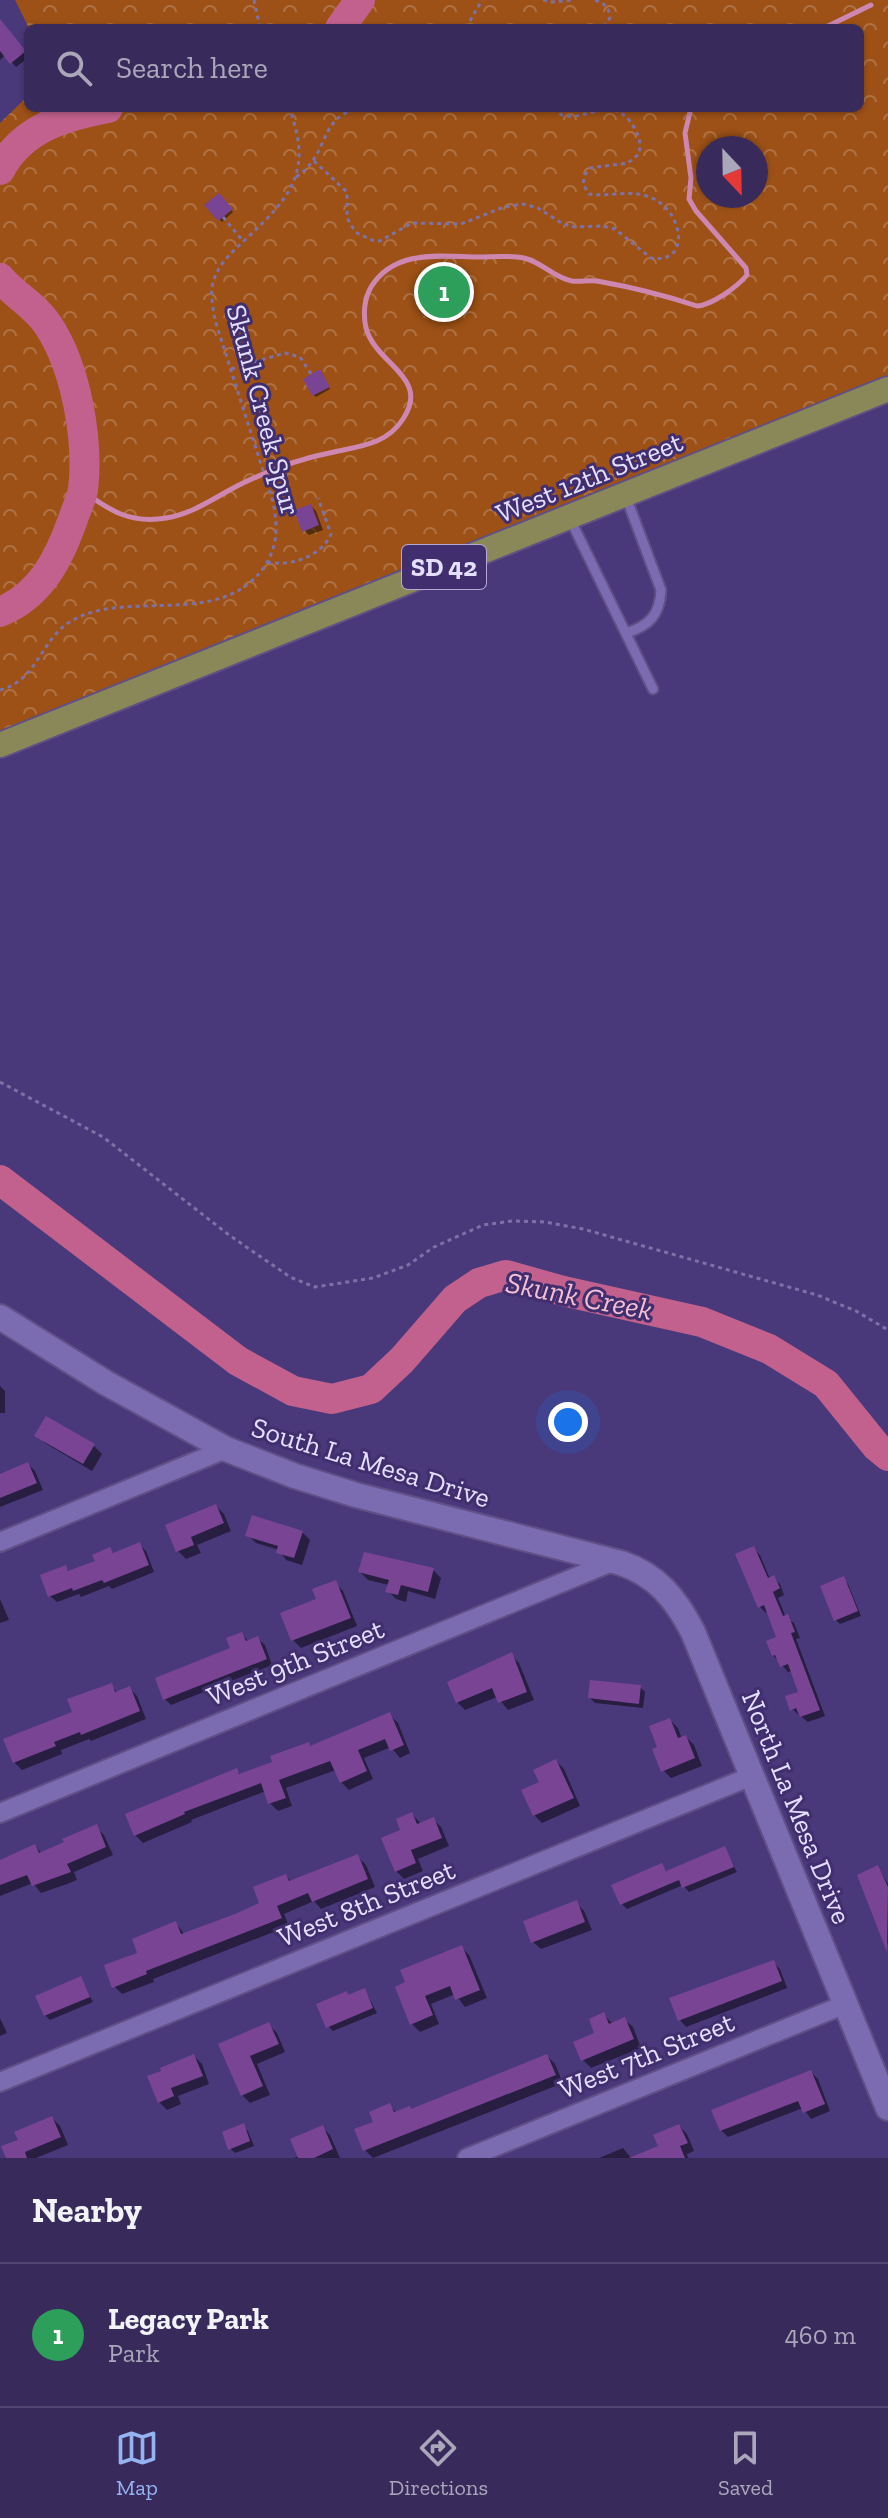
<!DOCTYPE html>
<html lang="en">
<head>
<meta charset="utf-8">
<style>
	:root { --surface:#382b5c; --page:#433765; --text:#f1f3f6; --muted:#aba7bb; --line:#524772; --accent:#95b2f1 }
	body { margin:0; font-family:"Zilla Slab",serif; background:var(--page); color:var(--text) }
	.compass { position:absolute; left:696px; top:136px; width:72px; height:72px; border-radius:50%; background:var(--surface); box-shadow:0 2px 6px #0004; rotate:158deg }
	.you { position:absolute; left:568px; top:1422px; width:28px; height:28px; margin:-20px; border:6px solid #fff; border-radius:50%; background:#1a73e8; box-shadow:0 0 0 12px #1a73e833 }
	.badge { display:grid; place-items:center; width:52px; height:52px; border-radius:50%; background:var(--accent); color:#fff; font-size:26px; font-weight:700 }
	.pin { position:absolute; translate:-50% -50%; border:4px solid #fff; box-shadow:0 2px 8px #0006 }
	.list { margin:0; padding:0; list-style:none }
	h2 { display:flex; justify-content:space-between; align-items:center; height:104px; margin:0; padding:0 32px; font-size:34px }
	h2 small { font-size:26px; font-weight:400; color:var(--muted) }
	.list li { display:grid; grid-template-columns:52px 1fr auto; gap:24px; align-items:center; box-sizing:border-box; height:144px; padding:0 32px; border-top:2px solid var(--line) }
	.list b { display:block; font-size:30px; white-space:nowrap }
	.list p { margin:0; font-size:26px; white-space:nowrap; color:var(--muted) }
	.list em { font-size:26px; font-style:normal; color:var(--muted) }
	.icon { flex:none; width:44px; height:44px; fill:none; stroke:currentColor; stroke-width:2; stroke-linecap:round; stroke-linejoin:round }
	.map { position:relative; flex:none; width:888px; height:2158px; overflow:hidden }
	.search { position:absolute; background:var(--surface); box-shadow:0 2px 6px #0004; left:24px; right:24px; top:24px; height:88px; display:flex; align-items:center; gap:20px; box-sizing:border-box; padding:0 28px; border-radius:12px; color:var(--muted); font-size:30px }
	.sheet { height:248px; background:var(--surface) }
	nav { display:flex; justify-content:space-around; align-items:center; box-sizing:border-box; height:112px; border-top:2px solid var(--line); background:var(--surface); font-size:22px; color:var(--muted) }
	nav a { display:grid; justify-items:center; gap:4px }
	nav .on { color:var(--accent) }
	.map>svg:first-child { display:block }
	.park { fill:url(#park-crowns); fill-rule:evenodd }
	.shadow { fill:#0007 }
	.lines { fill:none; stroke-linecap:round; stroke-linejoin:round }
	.stream { stroke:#cd87b0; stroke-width:5 }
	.river { stroke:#c3618e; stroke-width:30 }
	.building { fill:#7a4495 }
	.lane-casing { stroke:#605086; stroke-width:13 }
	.street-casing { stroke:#605086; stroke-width:22 }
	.secondary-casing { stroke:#605086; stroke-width:28 }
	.primary-casing { stroke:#605086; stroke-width:28 }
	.path { stroke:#7e71a7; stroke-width:3; stroke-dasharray:4 4; stroke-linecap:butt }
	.lane { stroke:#7b6bb1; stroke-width:9 }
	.street { stroke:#7b6bb1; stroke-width:18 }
	.secondary { stroke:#7b6bb1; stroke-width:24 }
	.primary { stroke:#8a8858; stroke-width:24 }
	.labels { text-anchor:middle; stroke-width:6; stroke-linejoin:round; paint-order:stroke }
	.shield { fill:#402e6e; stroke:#b3aad4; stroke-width:2 }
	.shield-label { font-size:26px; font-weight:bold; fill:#e4dfff }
	.street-label { font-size:28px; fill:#e4dfff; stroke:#402e6e }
	.water-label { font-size:30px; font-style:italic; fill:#f4bfd4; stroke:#402e6e }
</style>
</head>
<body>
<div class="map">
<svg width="888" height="2158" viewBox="0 0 888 2158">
	<defs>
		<pattern id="park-crowns" width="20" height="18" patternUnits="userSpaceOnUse" patternTransform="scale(2)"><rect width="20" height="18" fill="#9d5116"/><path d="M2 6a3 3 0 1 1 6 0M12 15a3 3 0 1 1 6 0" fill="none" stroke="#af7245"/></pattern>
	</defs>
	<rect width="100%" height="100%" fill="#4a397a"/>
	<path class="park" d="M 15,0 L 888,0 L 888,389 L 0,746 L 0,123 L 28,96 L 28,108 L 860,108 L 860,28 L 29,28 ZM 708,148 L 756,148 L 756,196 L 708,196 Z"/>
	<path class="shadow" d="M 11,34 L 28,55 L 28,58 L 16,67 L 5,55 L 0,60 L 0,35 Z
		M 219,196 L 233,212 L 222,222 L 207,205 Z
		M 322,373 L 330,389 L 316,397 L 314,395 Z
		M 311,506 L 316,511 L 323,530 L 309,535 L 304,530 Z
		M 0,1386 L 5,1391 L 5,1413 L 0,1413 Z
		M 47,1419 L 94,1446 L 102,1454 L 92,1471 L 45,1443 L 37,1435 Z
		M 28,1464 L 35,1471 L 43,1490 L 0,1507 L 0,1476 Z
		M 216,1506 L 224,1514 L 231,1531 L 197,1545 L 201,1553 L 186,1559 L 178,1551 Z
		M 302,1532 L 310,1540 L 302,1565 L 286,1560 L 279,1550 L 256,1543 L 248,1535 Z
		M 139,1544 L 146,1551 L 154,1572 L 112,1589 L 109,1586 L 81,1597 L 79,1594 L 57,1602 L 50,1596 L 65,1567 L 71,1573 L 97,1562 L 110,1550 L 115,1554 Z
		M 754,1549 L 760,1555 L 770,1579 L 774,1578 L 780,1584 L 784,1595 L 778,1598 L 786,1618 L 794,1623 L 800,1638 L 796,1639 L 825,1716 L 808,1722 L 792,1709 L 801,1693 L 793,1671 L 788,1672 L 773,1655 L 779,1638 L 768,1612 L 766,1613 L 760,1607 Z
		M 433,1570 L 441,1578 L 435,1599 L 408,1591 L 406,1602 L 396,1599 L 388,1591 L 389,1585 L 368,1580 L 360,1572 Z
		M 844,1579 L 848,1584 L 861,1616 L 840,1624 L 835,1619 Z
		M 335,1583 L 343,1591 L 357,1626 L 301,1648 L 293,1640 L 319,1601 Z
		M 0,1599 L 9,1620 L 0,1623 Z
		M 242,1634 L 249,1642 L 258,1639 L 265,1645 L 272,1665 L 171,1705 L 165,1699 L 232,1649 Z
		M 511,1655 L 519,1663 L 534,1700 L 508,1710 L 497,1697 L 465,1710 L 457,1702 Z
		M 111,1686 L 118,1693 L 129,1688 L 137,1696 L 146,1719 L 91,1741 L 89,1739 L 61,1750 L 62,1754 L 22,1770 L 14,1762 Z
		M 640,1687 L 645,1692 L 643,1708 L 595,1703 L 590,1698 Z
		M 390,1715 L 398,1723 L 410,1753 L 400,1758 L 391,1747 L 364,1758 L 373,1779 L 349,1790 L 341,1782 L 336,1770 L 286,1788 L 292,1806 L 278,1811 L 270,1803 L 266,1791 L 191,1820 L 192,1822 L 143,1843 L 135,1835 L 236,1770 L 241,1775 Z
		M 670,1720 L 678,1728 L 682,1739 L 686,1737 L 694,1745 L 702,1766 L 671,1778 L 663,1770 L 660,1748 Z
		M 556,1761 L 564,1769 L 580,1806 L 542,1823 L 534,1815 L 541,1783 Z
		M 412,1814 L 421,1824 L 433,1819 L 441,1827 L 449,1846 L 418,1859 L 423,1871 L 404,1879 L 396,1871 L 403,1832 Z
		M 96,1827 L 104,1835 L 113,1855 L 74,1872 L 77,1880 L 67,1884 L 41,1893 L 33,1883 L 0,1896 L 0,1865 L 35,1846 L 42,1854 Z
		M 725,1849 L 737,1872 L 689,1892 L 683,1885 L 627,1909 L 622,1904 L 662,1866 L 667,1871 Z
		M 358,1857 L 366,1865 L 375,1887 L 321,1909 L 314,1901 L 284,1914 L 289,1926 L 153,1979 L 154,1982 L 122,1994 L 114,1986 L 140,1954 L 176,1923 L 185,1935 L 262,1904 L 286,1876 L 292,1882 Z
		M 878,1867 L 888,1884 L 888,1944 L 884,1940 Z
		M 576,1903 L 584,1911 L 592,1930 L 541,1949 L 533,1942 Z
		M 461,1947 L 469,1955 L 487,1998 L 465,2007 L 455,1994 L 431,2004 L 439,2024 L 420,2032 L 412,2024 L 397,1988 Z
		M 773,1962 L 780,1969 L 787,1988 L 686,2027 L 680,2020 Z
		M 80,1978 L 93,2002 L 50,2020 L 45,2015 Z
		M 365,1990 L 377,2013 L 333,2031 L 328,2026 L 349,1997 Z
		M 604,2015 L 613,2024 L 625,2020 L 633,2027 L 641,2048 L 591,2068 L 583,2060 L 597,2034 Z
		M 0,2018 L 7,2033 L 0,2036 Z
		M 269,2025 L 277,2033 L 285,2052 L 257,2064 L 270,2095 L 250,2103 L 242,2095 L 221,2045 Z
		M 194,2056 L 202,2064 L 209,2084 L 178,2096 L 181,2104 L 167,2110 L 159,2102 Z
		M 547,2056 L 555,2064 L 563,2083 L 373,2158 L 365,2150 L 357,2130 L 375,2123 L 390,2106 L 397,2113 L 411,2111 Z
		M 811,2072 L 818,2079 L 830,2111 L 811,2119 L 803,2108 L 728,2137 L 721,2130 Z
		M 52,2118 L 60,2126 L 68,2145 L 36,2158 L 8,2158 L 20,2141 Z
		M 243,2126 L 248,2131 L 254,2146 L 235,2153 L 230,2148 Z
		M 679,2126 L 687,2134 L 694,2151 L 687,2154 L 688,2158 L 634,2158 L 660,2147 Z
		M 322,2127 L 330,2135 L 340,2158 L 294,2158 L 299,2156 Z
		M 623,2148 L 631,2158 L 599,2158 Z"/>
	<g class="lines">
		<path class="stream" d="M 824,28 L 871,5
			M 83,491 C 110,511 131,524 166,518 C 192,514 214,498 237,486 C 267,471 302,458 334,452 C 361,446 387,444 403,419 C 431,377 376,365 366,328 C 363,315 364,299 371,287 C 394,250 438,256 475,257 C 491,257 508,255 524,258 C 542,262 554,278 572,281 C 580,282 589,280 597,281 C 631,287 664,295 697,306 C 712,305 737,287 747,275 L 746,268 L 696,211 L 689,199 L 691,178 L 685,133 L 691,108"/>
		<path class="river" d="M 340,28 L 360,0
			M 0,170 C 22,128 65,116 108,108
			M 0,278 C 14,295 35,305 48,325 C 76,367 89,440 83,490 C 81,500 76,510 73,519 C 59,559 41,595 0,612
			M 0,1180 L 238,1361 L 293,1391 L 332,1399 L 371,1389 L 402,1360 L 455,1299 L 479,1283 L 506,1275 L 563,1291 L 702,1322 L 769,1349 L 826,1384 L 877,1447 L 888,1456"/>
	</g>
	<path class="building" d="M 0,19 L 26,51 L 10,64 L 0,51 Z
		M 219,193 L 233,209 L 218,221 L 204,205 Z
		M 320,369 L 330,387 L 312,396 L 303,379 Z
		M 311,504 L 319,525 L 302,532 L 294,510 Z
		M 46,1416 L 95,1444 L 83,1464 L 34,1436 Z
		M 28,1462 L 37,1483 L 0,1498 L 0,1474 Z
		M 216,1504 L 224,1523 L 191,1537 L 194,1545 L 176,1552 L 165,1525 Z
		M 252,1515 L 303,1531 L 294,1558 L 276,1553 L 278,1546 L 245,1536 Z
		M 140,1542 L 149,1565 L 104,1583 L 102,1580 L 73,1591 L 72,1588 L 48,1597 L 40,1575 L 66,1565 L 68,1571 L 95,1561 L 92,1555 L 110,1547 L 113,1553 Z
		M 754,1546 L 768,1578 L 774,1575 L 780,1588 L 773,1592 L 783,1616 L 788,1614 L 795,1632 L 791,1633 L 820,1710 L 800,1717 L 796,1708 L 790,1711 L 785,1696 L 798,1692 L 788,1664 L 780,1667 L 775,1655 L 772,1656 L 766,1641 L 776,1637 L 764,1605 L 758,1608 L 735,1554 Z
		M 364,1552 L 434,1568 L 428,1592 L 401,1585 L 398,1595 L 385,1592 L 389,1580 L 358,1572 Z
		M 844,1576 L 858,1611 L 834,1621 L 820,1586 Z
		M 336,1580 L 351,1618 L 291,1641 L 280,1613 L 316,1599 L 312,1589 Z
		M 242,1632 L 246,1641 L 258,1636 L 267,1659 L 163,1700 L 155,1678 L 230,1648 L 226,1638 Z
		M 512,1652 L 527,1692 L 498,1703 L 492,1688 L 456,1703 L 447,1682 Z
		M 590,1680 L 641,1685 L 639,1704 L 588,1698 Z
		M 112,1683 L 115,1692 L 130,1686 L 140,1711 L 81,1735 L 80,1732 L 54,1742 L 56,1746 L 13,1763 L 3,1739 L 72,1712 L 67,1699 Z
		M 390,1712 L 404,1745 L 390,1751 L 385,1739 L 358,1750 L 367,1771 L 340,1783 L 330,1761 L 279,1780 L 286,1798 L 268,1804 L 261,1783 L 184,1812 L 185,1814 L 134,1836 L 125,1814 L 237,1768 L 239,1774 L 272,1762 L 270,1756 L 309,1742 L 310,1746 Z
		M 670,1718 L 678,1738 L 686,1735 L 695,1758 L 661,1772 L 652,1749 L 657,1747 L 649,1726 Z
		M 556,1759 L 574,1798 L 533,1816 L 521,1790 L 539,1782 L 533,1770 Z
		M 412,1812 L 417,1824 L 434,1817 L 442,1838 L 411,1850 L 416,1863 L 395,1872 L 381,1838 L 400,1830 L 396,1819 Z
		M 97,1824 L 106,1847 L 67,1864 L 71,1872 L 32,1886 L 27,1875 L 0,1885 L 0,1860 L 35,1844 L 39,1853 L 64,1842 L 62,1839 Z
		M 725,1846 L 734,1867 L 682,1888 L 679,1880 L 620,1905 L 611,1885 L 662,1863 L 666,1871 Z
		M 358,1854 L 368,1879 L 312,1902 L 308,1893 L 277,1906 L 282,1918 L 146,1971 L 147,1974 L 112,1988 L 104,1965 L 137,1953 L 132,1939 L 176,1921 L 181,1934 L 235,1914 L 259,1903 L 253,1887 L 286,1874 L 289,1881 Z
		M 878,1865 L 888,1887 L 887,1952 L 857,1875 Z
		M 577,1900 L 585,1922 L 531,1943 L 523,1921 Z
		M 462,1945 L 480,1990 L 455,2000 L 450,1986 L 425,1996 L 433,2015 L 410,2025 L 395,1987 L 405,1982 L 400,1970 Z
		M 774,1960 L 782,1981 L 678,2021 L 669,1998 Z
		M 81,1976 L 90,1997 L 44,2016 L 35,1996 Z
		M 365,1988 L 373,2008 L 326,2028 L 316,2004 L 347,1991 L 348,1995 Z
		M 604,2012 L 609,2024 L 625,2017 L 634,2039 L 581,2061 L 573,2042 L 594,2033 L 589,2019 Z
		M 269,2022 L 279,2044 L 250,2056 L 263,2086 L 241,2096 L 218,2044 Z
		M 194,2054 L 203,2076 L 171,2088 L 174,2096 L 158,2103 L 147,2076 L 161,2071 L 160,2068 Z
		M 547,2054 L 556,2075 L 363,2151 L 354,2129 L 373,2122 L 369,2112 L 390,2103 L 394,2112 L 410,2106 L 411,2109 Z
		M 811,2070 L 825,2104 L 803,2113 L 798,2101 L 720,2131 L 711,2110 Z
		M 52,2116 L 61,2137 L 25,2152 L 27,2158 L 6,2158 L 1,2146 L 18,2140 L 14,2132 Z
		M 244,2123 L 250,2141 L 228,2150 L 222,2132 Z
		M 679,2124 L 688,2143 L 680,2146 L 685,2158 L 629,2158 L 658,2146 L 653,2135 Z
		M 323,2125 L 333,2149 L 314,2158 L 298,2158 L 290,2139 Z"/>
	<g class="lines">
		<g class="lane-casing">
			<path id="lane" d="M 570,519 L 653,689
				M 626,633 C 649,626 660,615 661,590 L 626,497"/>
		</g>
		<g class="street-casing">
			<path id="street" d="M 0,1542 L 226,1449
				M 0,1813 L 612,1562
				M 0,2082 L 752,1776
				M 467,2158 L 846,2004"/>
		</g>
		<g class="secondary-casing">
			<path id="secondary" d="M 0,1317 L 106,1383 L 226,1449 L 295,1476 L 356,1495 L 621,1563 C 657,1575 676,1599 693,1632 L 888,2108"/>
		</g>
		<g class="primary-casing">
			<path id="primary" d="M 0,745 L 888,389"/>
		</g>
		<path class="path" d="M 254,0 L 260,28
			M 543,0 L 552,2 L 572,0
			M 595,0 C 605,4 609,7 610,18 L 603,28
			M 466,28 L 482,0
			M 574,28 L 576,28
			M 314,161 L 347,192 L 347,217 L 350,224 L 357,233 L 374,241 L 380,241 L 412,223 L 461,224 L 504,207 L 523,204 L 538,208 L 563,224 L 575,227 L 602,226 L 615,229 L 651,258 C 693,265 683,207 647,196 C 628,190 607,197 589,194 L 583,184 L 585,175 L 590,168 L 628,163 L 639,154 C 641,145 640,138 635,129 C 613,89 585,125 560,114 L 557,108
			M 296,177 C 323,159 320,135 338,118 C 342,114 351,111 356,108
			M 223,217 L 243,241
			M 231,369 L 285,353 L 300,357 L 311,374
			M 267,562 C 291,567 322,556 331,534 L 318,498
			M 0,690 C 39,680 40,638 73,620 C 128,589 221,629 264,567 C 278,547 278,526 273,502 L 215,320 C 213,308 210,294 213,282 C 219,263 233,251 247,238 C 292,196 313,170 289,108
			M 0,1082 L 103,1137 L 229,1235 L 290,1277 L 315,1287 L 373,1278 L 408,1265 L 434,1247 L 483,1225 L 512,1221 L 545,1222 L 583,1229 L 817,1295 L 856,1311 L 888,1330"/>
		<use href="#lane" class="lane"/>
		<use href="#street" class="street"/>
		<use href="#secondary" class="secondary"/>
		<use href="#primary" class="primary"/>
	</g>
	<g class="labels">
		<rect class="shield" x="402" y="545" width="84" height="44" rx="6"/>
		<g class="shield-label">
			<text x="444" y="576">SD 42</text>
		</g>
		<g class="street-label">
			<text transform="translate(264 410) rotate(75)" y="10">Skunk Creek Spur</text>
			<text transform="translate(589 477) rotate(-22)" y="10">West 12th Street</text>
			<text transform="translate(371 1462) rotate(17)" y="10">South La Mesa Drive</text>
			<text transform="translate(295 1662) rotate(-22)" y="10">West 9th Street</text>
			<text transform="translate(797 1807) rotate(68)" y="10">North La Mesa Drive</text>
			<text transform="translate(366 1903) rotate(-22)" y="10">West 8th Street</text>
			<text transform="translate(646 2055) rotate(-22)" y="10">West 7th Street</text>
		</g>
		<g class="water-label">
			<text transform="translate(579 1296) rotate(11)" y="10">Skunk Creek</text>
		</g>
	</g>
</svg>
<svg class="compass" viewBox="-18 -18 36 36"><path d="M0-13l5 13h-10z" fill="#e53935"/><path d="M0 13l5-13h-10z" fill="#aba7bb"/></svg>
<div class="you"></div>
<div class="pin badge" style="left:444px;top:292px;background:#2e9e5b">1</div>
<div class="search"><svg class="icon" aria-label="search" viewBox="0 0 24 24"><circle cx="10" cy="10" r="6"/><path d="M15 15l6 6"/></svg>Search here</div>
</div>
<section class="sheet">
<h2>Nearby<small></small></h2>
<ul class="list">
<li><span class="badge" style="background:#2e9e5b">1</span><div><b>Legacy Park</b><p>Park</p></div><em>460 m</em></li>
</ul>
</section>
<nav>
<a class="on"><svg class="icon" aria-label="map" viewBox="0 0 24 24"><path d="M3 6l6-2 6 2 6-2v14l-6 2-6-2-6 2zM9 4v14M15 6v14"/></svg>Map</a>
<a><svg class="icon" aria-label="directions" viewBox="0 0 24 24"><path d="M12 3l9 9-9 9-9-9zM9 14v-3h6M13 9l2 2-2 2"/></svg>Directions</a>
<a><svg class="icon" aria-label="saved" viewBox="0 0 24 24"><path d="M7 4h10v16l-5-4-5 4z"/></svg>Saved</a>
</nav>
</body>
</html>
